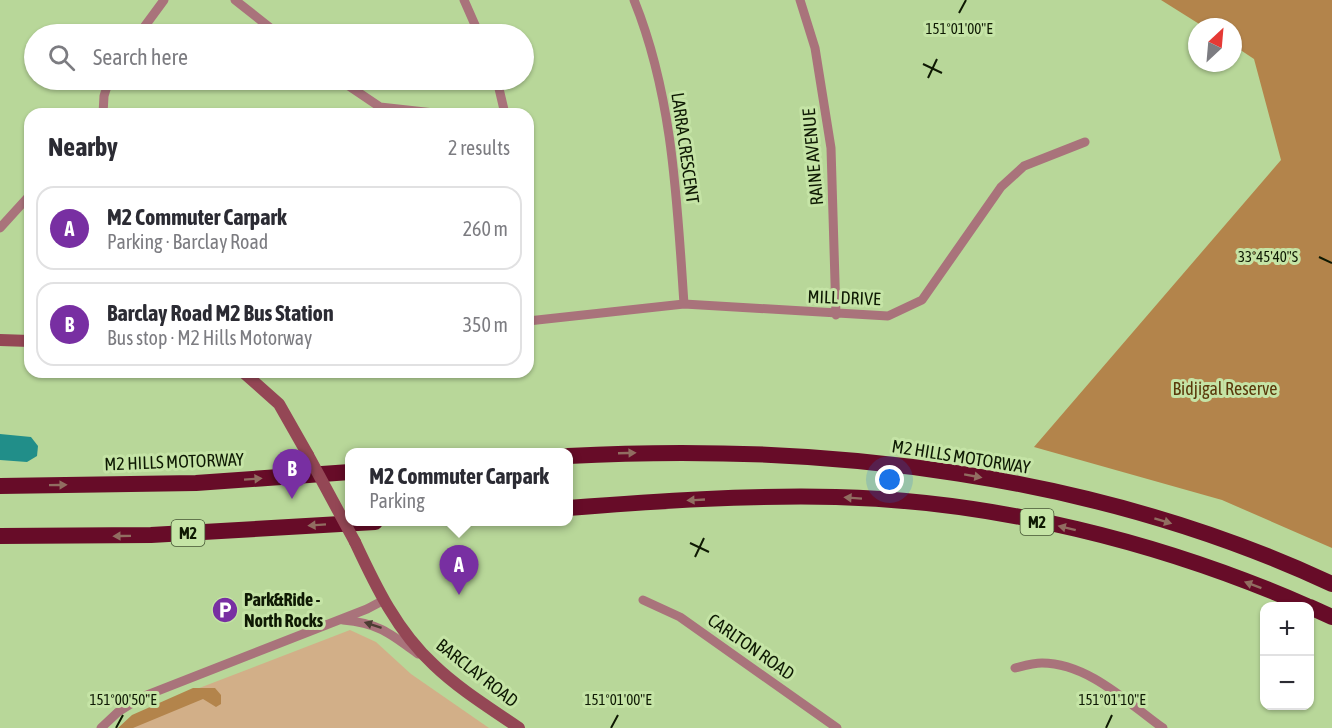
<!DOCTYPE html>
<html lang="en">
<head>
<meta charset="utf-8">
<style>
	:root { --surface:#fff; --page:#f7f7f7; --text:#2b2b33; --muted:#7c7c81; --line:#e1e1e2; --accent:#782fa2 }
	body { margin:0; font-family:"Asap Condensed",sans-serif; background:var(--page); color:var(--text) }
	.controls { position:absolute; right:18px; bottom:18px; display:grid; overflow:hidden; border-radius:12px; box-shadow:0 2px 4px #0004 }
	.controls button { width:54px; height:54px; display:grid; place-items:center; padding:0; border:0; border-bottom:2px solid var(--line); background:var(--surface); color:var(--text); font:30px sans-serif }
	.compass { position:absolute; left:1188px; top:18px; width:54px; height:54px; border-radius:50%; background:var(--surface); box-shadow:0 2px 4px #0004; rotate:26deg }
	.you { position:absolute; left:890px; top:480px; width:21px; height:21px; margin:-15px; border:4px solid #fff; border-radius:50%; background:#1a73e8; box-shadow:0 0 0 9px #1a73e833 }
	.badge { display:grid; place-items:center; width:39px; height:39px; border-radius:50%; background:var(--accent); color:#fff; font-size:20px; font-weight:700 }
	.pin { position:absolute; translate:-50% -50px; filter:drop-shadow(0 2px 3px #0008) }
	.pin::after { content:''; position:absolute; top:32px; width:21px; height:18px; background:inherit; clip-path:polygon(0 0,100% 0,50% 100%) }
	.popup { position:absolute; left:345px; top:448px; width:228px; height:78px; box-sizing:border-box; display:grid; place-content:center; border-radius:12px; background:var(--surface); filter:drop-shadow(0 2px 4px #0005); font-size:20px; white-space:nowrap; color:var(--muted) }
	.popup b { font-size:22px; color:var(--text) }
	.popup::after { content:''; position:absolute; left:50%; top:100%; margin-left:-12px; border:12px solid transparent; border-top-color:var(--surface) }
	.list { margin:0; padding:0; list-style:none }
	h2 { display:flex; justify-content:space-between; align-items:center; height:78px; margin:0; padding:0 24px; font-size:26px }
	h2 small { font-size:20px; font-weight:400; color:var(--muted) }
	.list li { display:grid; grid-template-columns:39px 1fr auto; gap:18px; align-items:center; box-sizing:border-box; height:84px; margin:0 12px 12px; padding:0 12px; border:2px solid var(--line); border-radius:18px }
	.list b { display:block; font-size:22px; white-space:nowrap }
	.list p { margin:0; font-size:20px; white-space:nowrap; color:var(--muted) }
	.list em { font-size:20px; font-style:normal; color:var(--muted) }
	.icon { flex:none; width:33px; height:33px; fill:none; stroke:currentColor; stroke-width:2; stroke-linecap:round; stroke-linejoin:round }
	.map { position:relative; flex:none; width:1332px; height:728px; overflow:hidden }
	.search { position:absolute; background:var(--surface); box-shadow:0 2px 4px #0004; left:24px; top:24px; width:510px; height:66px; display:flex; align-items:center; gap:15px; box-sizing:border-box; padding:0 21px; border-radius:33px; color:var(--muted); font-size:22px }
	.panel { position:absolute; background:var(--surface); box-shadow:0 2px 4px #0004; left:24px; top:108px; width:510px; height:270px; border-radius:18px }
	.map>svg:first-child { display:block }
	.green { fill:#d2af88 }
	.forest { fill:#b3844b }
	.water { fill:#218e89 }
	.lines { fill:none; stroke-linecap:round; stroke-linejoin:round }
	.street { stroke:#a9737b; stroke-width:9 }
	.secondary { stroke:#944755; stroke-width:12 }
	.highway { stroke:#670c28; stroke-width:16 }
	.secondary-bridge { stroke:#944755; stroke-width:12 }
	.oneway { fill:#916d61 }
	.oneway2 { fill:#4c3d33 }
	.ticks { fill:none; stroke:#0e1903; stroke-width:2 }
	.labels { text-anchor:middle; stroke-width:6; stroke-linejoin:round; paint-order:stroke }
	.shield { fill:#c5e4a6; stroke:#455634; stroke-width:1.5 }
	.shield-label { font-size:16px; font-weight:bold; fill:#0e1903 }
	.street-label { font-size:18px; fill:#0e1903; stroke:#c5e4a6 }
	.park-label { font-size:18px; fill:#5a390b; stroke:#c5e4a6 }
	.poi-label { font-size:18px; font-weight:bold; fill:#0e1903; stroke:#c5e4a6; text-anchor:start }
	.ticks-label { font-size:15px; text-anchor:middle; fill:#0e1903; stroke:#c5e4a6; stroke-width:6; stroke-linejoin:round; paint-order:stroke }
</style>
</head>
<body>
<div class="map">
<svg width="1332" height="728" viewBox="0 0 1332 728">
	<rect width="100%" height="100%" fill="#b8d799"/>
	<path class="green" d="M 350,630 L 376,642 L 411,674 L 489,728 L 119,728 L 155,705 Z"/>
	<path class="forest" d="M 1161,0 L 1332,0 L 1332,548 L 1222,500 L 1034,447 L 1281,160 L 1254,59 L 1233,45 L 1233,27 L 1204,27 Z
		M 193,688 L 215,688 L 221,695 L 221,704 L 216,707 L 203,699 L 133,728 L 118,728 L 132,715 Z"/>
	<path class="water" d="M 0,434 L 31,437 L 38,446 L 37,456 L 27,462 L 0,460 Z"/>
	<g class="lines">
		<path class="street" d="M 235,0 L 278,34
			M 464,0 L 479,34
			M 634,0 C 673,96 677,202 684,304
			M 800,0 L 815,48 L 831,148 L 836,315
			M 139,34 L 164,0
			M 340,80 L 380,107 L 434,113 L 504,113
			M 497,80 L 505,114
			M 103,114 L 104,96 L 109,80
			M 0,228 L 30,195
			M 528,264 L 529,321
			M 528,321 L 684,304 L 888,316 L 922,300 L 1001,187 L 1024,166 L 1085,142
			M 643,600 L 680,617 L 837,728
			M 343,620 C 378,623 390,633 418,654
			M 1015,668 C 1023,666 1033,663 1042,663 C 1088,663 1128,703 1163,728
			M 101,728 L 118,712 L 142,697 L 367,609 L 384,600"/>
		<path class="secondary" d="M 0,340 L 30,341
			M 243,372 L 279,404 L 308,455
			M 355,542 C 376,587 397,631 434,665 C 459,689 490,708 519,728"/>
		<path class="highway" d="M 568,456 C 827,442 1096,474 1332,584
			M 0,486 L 196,483 L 350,472
			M 568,508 C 657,501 747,495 836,497 C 996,501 1161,542 1307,606
			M 0,536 L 151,535 L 375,522
			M 1310,607 L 1332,617"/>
		<path class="secondary-bridge" d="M 308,455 L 355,542"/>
	</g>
	<defs><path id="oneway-solid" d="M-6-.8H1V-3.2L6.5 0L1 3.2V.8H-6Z" transform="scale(1.5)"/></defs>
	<g class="oneway">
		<use href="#oneway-solid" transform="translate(627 453) rotate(-2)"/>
		<use href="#oneway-solid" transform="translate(973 476) rotate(10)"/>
		<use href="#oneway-solid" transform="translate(253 479) rotate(-4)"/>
		<use href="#oneway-solid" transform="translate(58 485) rotate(-1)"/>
		<use href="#oneway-solid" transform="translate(853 498) rotate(-176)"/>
		<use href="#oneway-solid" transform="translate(696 500) rotate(177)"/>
		<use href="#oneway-solid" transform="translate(1163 521) rotate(17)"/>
		<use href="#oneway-solid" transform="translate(317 525) rotate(176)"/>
		<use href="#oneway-solid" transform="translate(1067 528) rotate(-166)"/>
		<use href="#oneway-solid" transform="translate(122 536) rotate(179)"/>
		<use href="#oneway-solid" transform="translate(1253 585) rotate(-159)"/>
	</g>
	<use class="oneway2" href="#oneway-solid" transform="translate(373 625) rotate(-162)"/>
	<path class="ticks" d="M 959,13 L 966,0M 923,64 L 942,73M 928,78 L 937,59M 1319,257 L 1332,263M 690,543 L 709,552M 695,557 L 704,538M 116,728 L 123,715M 611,728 L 618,715M 1106,728 L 1112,715"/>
	<defs>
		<g id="parking-disc" transform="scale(1.35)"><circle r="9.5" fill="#782fa2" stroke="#c5e4a6"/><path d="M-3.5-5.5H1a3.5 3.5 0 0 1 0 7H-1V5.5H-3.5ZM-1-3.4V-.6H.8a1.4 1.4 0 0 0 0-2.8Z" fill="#fff"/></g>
	</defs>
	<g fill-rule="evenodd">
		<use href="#parking-disc" x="225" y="610"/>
	</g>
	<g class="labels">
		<g class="shield">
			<rect x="1020.5" y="509" width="33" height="26" rx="4.5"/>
			<rect x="171.5" y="520" width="33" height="26" rx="4.5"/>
		</g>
		<g class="shield-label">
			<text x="1037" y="528">M2</text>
			<text x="188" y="539">M2</text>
		</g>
		<g class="street-label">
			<text transform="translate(685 148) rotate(82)" y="6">LARRA CRESCENT</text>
			<text transform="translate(813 157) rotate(-95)" y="6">RAINE AVENUE</text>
			<text transform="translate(844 298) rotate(2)" y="6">MILL DRIVE</text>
			<text transform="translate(961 457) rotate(9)" y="6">M2 HILLS MOTORWAY</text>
			<text transform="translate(174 462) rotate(-2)" y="6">M2 HILLS MOTORWAY</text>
			<text transform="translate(751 647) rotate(35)" y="6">CARLTON ROAD</text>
			<text transform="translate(477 673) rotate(38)" y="6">BARCLAY ROAD</text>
		</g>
		<g class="park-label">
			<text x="1225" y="395">Bidjigal Reserve</text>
		</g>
		<g class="poi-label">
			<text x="244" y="606">Park&amp;Ride -<tspan x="244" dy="21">North Rocks</tspan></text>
		</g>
	</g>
	<g class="ticks-label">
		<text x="959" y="34">151°01'00"E</text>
		<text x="1268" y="262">33°45'40"S</text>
		<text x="123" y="705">151°00'50"E</text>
		<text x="618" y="705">151°01'00"E</text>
		<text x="1112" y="705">151°01'10"E</text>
	</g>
</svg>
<div class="controls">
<button>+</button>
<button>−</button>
</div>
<svg class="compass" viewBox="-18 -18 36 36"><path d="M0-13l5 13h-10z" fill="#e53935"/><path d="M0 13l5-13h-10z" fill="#7c7c81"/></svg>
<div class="you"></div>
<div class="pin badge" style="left:459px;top:595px">A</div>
<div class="popup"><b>M2 Commuter Carpark</b>Parking</div>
<div class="pin badge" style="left:292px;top:499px">B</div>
<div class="search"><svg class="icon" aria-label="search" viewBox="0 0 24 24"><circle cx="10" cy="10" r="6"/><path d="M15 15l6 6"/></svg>Search here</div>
<section class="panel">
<h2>Nearby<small>2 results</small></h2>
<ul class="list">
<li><span class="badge">A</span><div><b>M2 Commuter Carpark</b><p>Parking · Barclay Road</p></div><em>260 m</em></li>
<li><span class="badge">B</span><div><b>Barclay Road M2 Bus Station</b><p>Bus stop · M2 Hills Motorway</p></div><em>350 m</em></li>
</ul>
</section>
</div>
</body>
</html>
